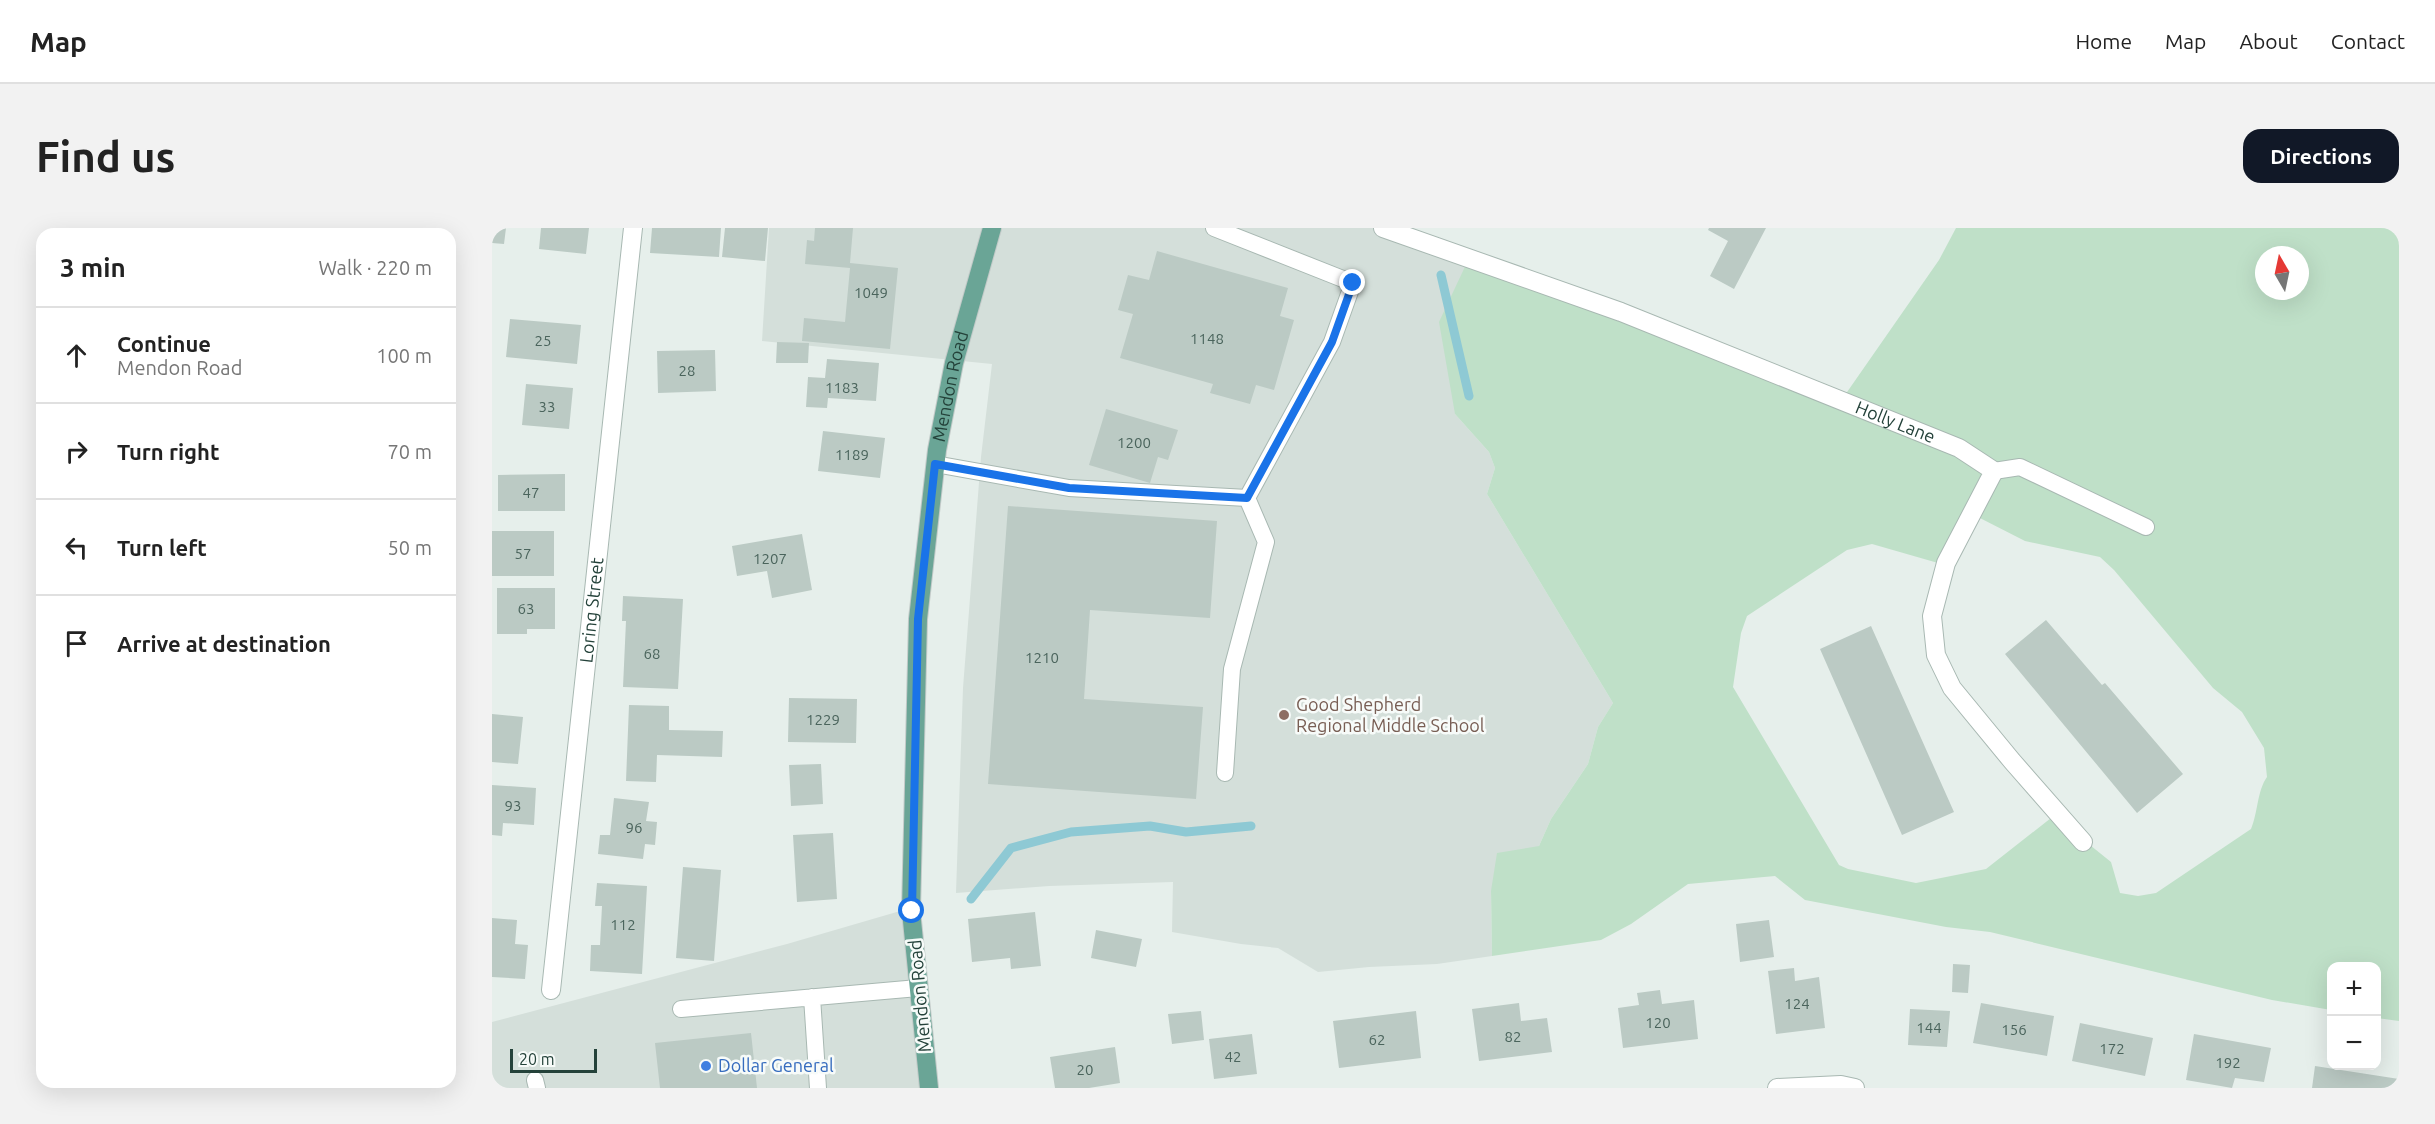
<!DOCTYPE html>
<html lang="en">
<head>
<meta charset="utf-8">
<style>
	:root { --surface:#fff; --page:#f2f2f2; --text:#222; --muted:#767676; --line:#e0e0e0; --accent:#111827 }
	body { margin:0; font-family:Ubuntu,sans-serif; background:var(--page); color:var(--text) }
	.controls { position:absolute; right:18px; bottom:18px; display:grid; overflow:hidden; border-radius:12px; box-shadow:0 6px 24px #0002 }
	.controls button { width:54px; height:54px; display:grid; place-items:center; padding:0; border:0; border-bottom:2px solid var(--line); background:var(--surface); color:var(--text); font:30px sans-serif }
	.compass { position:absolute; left:1763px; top:18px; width:54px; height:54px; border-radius:50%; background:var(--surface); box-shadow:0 6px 24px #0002; rotate:351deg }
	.scale { position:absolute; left:18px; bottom:15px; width:87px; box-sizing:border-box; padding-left:6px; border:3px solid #24423a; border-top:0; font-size:16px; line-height:21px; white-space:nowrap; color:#24423a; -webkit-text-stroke:4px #f7fbf9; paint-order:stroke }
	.stop { position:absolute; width:18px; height:18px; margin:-14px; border:4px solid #1a73e8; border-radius:50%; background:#fff }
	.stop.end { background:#1a73e8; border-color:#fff; box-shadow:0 2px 6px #0008 }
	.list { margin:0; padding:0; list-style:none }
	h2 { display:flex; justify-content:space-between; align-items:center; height:78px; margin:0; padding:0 24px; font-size:26px }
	h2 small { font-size:20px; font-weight:400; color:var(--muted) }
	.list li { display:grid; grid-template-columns:39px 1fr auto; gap:18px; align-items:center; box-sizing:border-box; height:96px; padding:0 24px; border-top:2px solid var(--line) }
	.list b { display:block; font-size:22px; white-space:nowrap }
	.list p { margin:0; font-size:20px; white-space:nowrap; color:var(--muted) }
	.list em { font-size:20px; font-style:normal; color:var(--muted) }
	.icon { flex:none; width:33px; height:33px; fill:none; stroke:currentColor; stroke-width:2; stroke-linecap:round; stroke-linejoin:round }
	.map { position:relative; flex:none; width:1907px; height:860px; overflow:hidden; border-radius:18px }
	header { display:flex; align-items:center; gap:36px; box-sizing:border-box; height:84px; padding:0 30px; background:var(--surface); border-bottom:2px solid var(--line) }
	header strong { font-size:28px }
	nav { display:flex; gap:33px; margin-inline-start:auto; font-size:21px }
	.intro { display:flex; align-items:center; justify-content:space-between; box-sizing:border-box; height:144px; padding:0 36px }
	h1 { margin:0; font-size:42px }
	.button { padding:15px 27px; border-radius:18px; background:var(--accent); color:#fff; font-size:21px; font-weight:700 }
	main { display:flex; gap:36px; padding:0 36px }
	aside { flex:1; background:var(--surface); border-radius:18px; box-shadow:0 6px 24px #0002 }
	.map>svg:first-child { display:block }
	.built { fill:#d4dfda }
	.green { fill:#bfe0c8; fill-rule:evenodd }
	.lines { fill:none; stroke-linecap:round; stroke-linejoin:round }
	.stream { stroke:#8ec9d4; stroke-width:9 }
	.building { fill:#bbcac4 }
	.lane-casing { stroke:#a8b8b2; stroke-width:18 }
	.street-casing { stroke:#a8b8b2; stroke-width:20 }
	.primary-casing { stroke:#c2cac8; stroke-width:20 }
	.lane { stroke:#fff; stroke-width:16 }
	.street { stroke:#fff; stroke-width:18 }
	.primary { stroke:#6aa596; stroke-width:18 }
	.route { stroke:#1a73e8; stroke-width:8 }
	.education-dot { fill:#8d6e63; stroke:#f7fbf9; stroke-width:2 }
	.shop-dot { fill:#3f7fe0; stroke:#f7fbf9; stroke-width:2 }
	.labels { text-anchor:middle; stroke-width:5; stroke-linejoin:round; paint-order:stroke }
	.number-label { font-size:15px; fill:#4a645c }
	.street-label { font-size:18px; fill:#24423a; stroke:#f7fbf9 }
	.education-label { font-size:18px; fill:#785e54; stroke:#f7fbf9; text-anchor:start }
	.shop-label { font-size:18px; fill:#366cbe; stroke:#f7fbf9; text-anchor:start }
</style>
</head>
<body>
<header>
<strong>Map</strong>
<nav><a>Home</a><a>Map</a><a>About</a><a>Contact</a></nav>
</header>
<div class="intro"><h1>Find us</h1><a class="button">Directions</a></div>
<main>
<aside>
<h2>3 min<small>Walk · 220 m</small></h2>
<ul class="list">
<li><svg class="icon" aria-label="ahead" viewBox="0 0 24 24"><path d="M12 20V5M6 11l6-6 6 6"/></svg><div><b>Continue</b><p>Mendon Road</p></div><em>100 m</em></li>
<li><svg class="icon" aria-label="right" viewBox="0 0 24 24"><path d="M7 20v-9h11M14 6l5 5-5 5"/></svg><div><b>Turn right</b></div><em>70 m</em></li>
<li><svg class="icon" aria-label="left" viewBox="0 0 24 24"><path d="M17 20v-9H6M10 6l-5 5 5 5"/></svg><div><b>Turn left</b></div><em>50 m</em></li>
<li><svg class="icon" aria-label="arrive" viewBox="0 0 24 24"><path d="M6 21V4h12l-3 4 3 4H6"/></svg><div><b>Arrive at destination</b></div></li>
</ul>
</aside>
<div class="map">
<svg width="1907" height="860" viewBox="0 0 1907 860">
	<rect width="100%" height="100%" fill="#e6efeb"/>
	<path class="built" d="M 277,0 L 885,0 L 978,28 L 963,186 L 997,224 L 1003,240 L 995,266 L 1121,475 L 1106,499 L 1096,536 L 1059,591 L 1047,618 L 999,663 L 1000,728 L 945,736 L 877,739 L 826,744 L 786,720 L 749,716 L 680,704 L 681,654 L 557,658 L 464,665 L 471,460 L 489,229 L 500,136 L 270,113 Z
		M 415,681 L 431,860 L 0,860 L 0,794 L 295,716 Z"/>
	<path class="green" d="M 1464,0 L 1907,0 L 1907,793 L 1885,790 L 1884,738 L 1840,738 L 1839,782 L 1780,772 L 1498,704 L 1454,699 L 1313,672 L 1283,648 L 1196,656 L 1139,696 L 1109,712 L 1000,728 L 999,663 L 1005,625 L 1047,618 L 1059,591 L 1096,536 L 1106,499 L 1121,475 L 995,266 L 1003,240 L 997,224 L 963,186 L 947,94 L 978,28 L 1353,167 L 1447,32 ZM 1772,27 L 1808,27 L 1808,63 L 1772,63 ZM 1482,287 L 1533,313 L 1608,329 L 1622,342 L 1721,460 L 1750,484 L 1772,520 L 1775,549 C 1765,563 1766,585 1759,601 L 1664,665 L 1646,668 L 1628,665 L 1619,634 L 1583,605 L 1559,590 L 1494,641 L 1424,655 L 1356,641 L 1347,637 L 1241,459 L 1249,405 L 1255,388 L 1355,322 L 1380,316 L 1446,335 Z"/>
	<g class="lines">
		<path class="stream" d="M 949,47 L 977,168
			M 479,671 L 519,620 L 579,604 L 658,598 L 694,604 L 759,598"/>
	</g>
	<path class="building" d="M 0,0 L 14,0 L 12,16 L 0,15 Z
		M 49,0 L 97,0 L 94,26 L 47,21 Z
		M 160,0 L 229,0 L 227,29 L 158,25 Z
		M 233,0 L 276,0 L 273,33 L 230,29 Z
		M 323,0 L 361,0 L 358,35 L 406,40 L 398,121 L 310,113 L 312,90 L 353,94 L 358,40 L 313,36 L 315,12 L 322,13 Z
		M 1217,0 L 1274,0 L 1242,61 L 1218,48 L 1236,13 L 1216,2 Z
		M 665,23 L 796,60 L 788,88 L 802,92 L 782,162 L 764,157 L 758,176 L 718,165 L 721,156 L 628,130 L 641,86 L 626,82 L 636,47 L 657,52 Z
		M 18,91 L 89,97 L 85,136 L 14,129 Z
		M 285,114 L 317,115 L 316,135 L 284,135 Z
		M 223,122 L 224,163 L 166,165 L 165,123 Z
		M 335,131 L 387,135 L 384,173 L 336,170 L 335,180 L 314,179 L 316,149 L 333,150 Z
		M 34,156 L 81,160 L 77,201 L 30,197 Z
		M 614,181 L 686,202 L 676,232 L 666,229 L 658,255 L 597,237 Z
		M 331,203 L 393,210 L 388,250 L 326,243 Z
		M 73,246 L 73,283 L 6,283 L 6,247 Z
		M 516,278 L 725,293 L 718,390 L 598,382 L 592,471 L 711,479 L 704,571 L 496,556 Z
		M 0,303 L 62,303 L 62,348 L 0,348 Z
		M 310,306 L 320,362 L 280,370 L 275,343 L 245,348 L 240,318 Z
		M 5,360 L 63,360 L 63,401 L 35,401 L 35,406 L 5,406 Z
		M 131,368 L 191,371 L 186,461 L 131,459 L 134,393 L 130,393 Z
		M 1554,392 L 1610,457 L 1613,455 L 1691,546 L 1645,585 L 1513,426 Z
		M 1379,398 L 1462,584 L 1410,607 L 1328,421 Z
		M 297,470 L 365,471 L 364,515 L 296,514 Z
		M 137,477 L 177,478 L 177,502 L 231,503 L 230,529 L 165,527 L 164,554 L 134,553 Z
		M 0,486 L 31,489 L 26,536 L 0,534 Z
		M 329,536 L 331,576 L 299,578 L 297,537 Z
		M 0,557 L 44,560 L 42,597 L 11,595 L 10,608 L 0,607 Z
		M 122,570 L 157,574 L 154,593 L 165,594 L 163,617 L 153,616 L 151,631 L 106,626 L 108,607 L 118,607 Z
		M 341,605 L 345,671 L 305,674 L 301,607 Z
		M 191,639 L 229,642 L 222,733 L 184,730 Z
		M 105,655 L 155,658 L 150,746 L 98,743 L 99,717 L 108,717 L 110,678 L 103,678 Z
		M 543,684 L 549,738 L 519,741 L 518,730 L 480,734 L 476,691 Z
		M 0,690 L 25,692 L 23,716 L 36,717 L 33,751 L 0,749 Z
		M 1277,692 L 1282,729 L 1248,734 L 1244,696 Z
		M 604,702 L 650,711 L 644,739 L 599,730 Z
		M 1461,736 L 1478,737 L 1476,765 L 1460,764 Z
		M 1302,740 L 1303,753 L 1327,749 L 1333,800 L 1284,806 L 1276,743 Z
		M 1168,762 L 1170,776 L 1202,772 L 1206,811 L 1131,820 L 1126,780 L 1147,777 L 1145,765 Z
		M 1027,775 L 1029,793 L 1055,790 L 1060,824 L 987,833 L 980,781 Z
		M 1489,775 L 1562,788 L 1555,828 L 1481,815 Z
		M 1418,781 L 1458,783 L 1455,819 L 1416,817 Z
		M 709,783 L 712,812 L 680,816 L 676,786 Z
		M 924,783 L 929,830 L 847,840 L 841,793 Z
		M 1588,795 L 1661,810 L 1653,848 L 1580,833 Z
		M 259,805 L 265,860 L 168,860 L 163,815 Z
		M 760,806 L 765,846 L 722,851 L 717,811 Z
		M 1702,806 L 1779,820 L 1772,854 L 1743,850 L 1740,860 L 1694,852 Z
		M 623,819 L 628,855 L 597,860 L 563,860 L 558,829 Z
		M 1823,838 L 1907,851 L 1907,860 L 1820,860 Z"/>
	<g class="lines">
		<g class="lane-casing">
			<path id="lane" d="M 443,236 L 577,260 L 755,270 L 840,114 L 861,55 L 722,0
				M 1502,243 L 1528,239 L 1654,299
				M 733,545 L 740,441 L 774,314 L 755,270
				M 320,769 L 326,860
				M 189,781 L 426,760
				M 43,852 L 45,860"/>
		</g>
		<g class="street-casing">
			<g id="street">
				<path id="s1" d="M 891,0 L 1129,84 L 1467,220 L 1502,243 L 1454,335 L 1440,388 L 1444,427 L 1460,460 L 1520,533 L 1591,614"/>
				<path id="s2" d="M 59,762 L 141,0"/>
				<path d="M 1285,860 L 1349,857 L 1363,860"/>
			</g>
		</g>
		<g class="primary-casing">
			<g id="primary">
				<path id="s3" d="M 437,860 L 419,683 L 426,391 L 445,222 L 462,135 L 500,0"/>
			</g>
		</g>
		<use href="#lane" class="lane"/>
		<use href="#street" class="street"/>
		<use href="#primary" class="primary"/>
	</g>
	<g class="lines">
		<path class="route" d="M 420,683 L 426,391 L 443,236 L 577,260 L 755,270 L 840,114 L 861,55"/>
	</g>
	<circle class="education-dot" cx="792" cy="487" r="6"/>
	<circle class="shop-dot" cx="214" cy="838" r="6"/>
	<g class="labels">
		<g class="number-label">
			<text x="379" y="70">1049</text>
			<text x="715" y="116">1148</text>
			<text x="51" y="118">25</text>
			<text x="195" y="148">28</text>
			<text x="350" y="165">1183</text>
			<text x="55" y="184">33</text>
			<text x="642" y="220">1200</text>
			<text x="360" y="232">1189</text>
			<text x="39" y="270">47</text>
			<text x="31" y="331">57</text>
			<text x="278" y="336">1207</text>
			<text x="34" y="386">63</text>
			<text x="160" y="431">68</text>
			<text x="550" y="435">1210</text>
			<text x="331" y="497">1229</text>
			<text x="21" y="583">93</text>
			<text x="142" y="605">96</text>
			<text x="131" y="702">112</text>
			<text x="1305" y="781">124</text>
			<text x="1166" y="800">120</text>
			<text x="1437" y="805">144</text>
			<text x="1522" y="807">156</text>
			<text x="1021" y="814">82</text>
			<text x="885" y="817">62</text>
			<text x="1620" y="826">172</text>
			<text x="741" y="834">42</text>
			<text x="1736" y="840">192</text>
			<text x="593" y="847">20</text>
		</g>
		<g class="street-label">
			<text dy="6" stroke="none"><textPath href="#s3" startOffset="705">Mendon Road</textPath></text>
			<text dy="6" stroke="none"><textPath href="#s1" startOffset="548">Holly Lane</textPath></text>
			<text dy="6" stroke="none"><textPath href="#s2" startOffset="382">Loring Street</textPath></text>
			<text transform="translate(428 768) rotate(-95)" y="6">Mendon Road</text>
		</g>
		<g class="education-label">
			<text x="804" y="483">Good Shepherd<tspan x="804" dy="21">Regional Middle School</tspan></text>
		</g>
		<g class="shop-label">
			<text x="226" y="844">Dollar General</text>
		</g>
	</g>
</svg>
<div class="controls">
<button>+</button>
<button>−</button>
</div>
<svg class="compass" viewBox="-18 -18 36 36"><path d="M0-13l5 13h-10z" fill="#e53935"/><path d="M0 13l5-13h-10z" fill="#767676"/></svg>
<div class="scale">20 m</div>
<div class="stop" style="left:420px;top:683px"></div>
<div class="stop end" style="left:861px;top:55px"></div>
</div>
</main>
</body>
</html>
